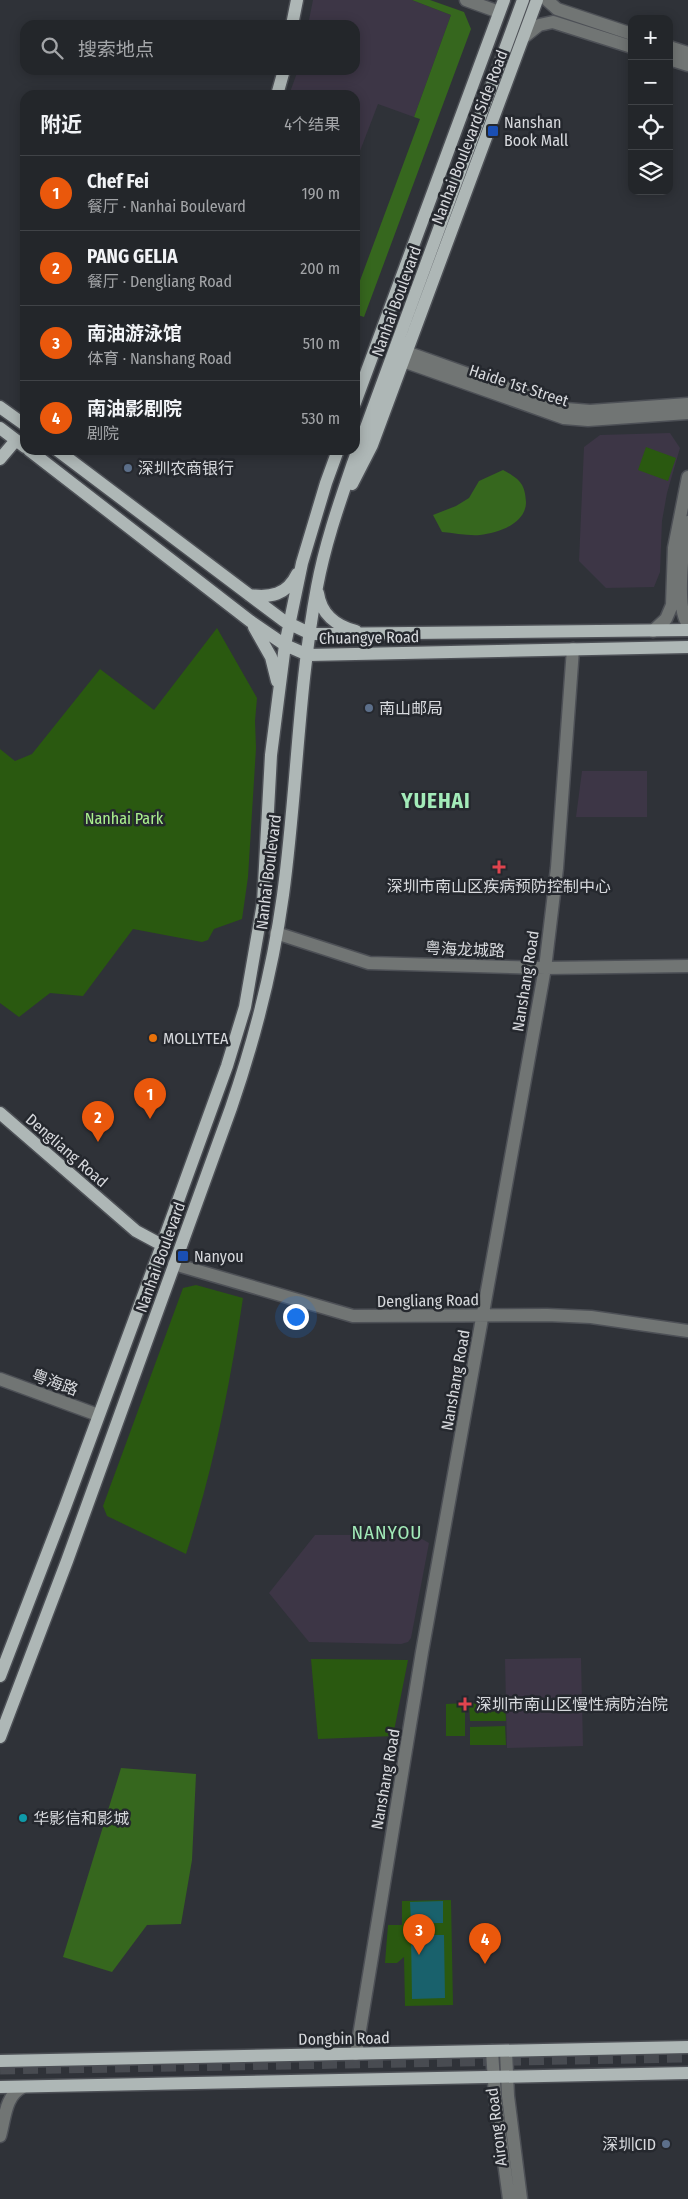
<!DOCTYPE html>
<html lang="zh">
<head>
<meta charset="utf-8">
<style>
	:root { --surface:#23262a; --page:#2b2e32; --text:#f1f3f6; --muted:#a3a5a8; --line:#404347; --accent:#ea580c }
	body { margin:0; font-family:"Fira Sans Condensed","Noto Sans SC",sans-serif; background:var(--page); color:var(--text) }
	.controls { position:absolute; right:15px; top:15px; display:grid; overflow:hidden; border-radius:10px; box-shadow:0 2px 12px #0003 }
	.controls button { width:45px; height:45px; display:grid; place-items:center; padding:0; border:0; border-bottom:1px solid var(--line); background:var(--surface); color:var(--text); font:25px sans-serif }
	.you { position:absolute; left:295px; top:1316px; width:18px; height:18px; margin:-12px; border:4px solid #fff; border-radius:50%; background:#1a73e8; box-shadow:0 0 0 8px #1a73e833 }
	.badge { display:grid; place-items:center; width:32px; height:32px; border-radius:50%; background:var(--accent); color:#fff; font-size:16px; font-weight:700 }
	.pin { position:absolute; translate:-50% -41px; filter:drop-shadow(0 1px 2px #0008) }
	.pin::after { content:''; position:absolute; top:26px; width:18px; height:15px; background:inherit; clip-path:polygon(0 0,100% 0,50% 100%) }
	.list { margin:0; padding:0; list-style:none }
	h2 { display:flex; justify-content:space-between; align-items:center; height:65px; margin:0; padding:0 20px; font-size:21px }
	h2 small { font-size:16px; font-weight:400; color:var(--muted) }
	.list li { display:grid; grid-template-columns:32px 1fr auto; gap:15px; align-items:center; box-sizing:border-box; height:75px; padding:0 20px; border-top:1px solid var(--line) }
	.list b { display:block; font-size:19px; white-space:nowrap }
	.list p { margin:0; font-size:16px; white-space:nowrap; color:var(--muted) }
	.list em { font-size:16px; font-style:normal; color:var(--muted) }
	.icon { flex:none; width:28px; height:28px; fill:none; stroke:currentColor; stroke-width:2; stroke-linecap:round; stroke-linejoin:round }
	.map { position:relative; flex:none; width:688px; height:2199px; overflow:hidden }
	.search { position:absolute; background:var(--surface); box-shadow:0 2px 12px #0003; left:20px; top:20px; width:340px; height:55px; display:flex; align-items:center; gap:12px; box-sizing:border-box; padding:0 18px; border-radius:15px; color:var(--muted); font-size:19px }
	.panel { position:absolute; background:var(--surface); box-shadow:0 2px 12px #0003; left:20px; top:90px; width:340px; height:365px; border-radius:15px }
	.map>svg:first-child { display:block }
	.education { fill:#3d3646 }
	.green { fill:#2a5910 }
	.forest { fill:#36671e }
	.water { fill:#19616c }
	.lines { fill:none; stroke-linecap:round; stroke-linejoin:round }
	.highway-tunnel { stroke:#484b51; stroke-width:15; stroke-dasharray:15 8; stroke-linecap:butt }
	.minor-casing { stroke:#4d5056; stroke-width:15 }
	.major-casing { stroke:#4d5056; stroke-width:15 }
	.minor { stroke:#717574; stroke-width:12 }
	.major { stroke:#aeb7b6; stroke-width:12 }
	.transit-dot { fill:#1a4fb4; stroke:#25282e; stroke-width:2 }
	.service-dot { fill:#5c6f8a; stroke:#25282e; stroke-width:2 }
	.health-dot { fill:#e0444e; stroke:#25282e; stroke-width:2 }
	.food-dot { fill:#e8710a; stroke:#25282e; stroke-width:2 }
	.culture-dot { fill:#0f9aa8; stroke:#25282e; stroke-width:2 }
	.labels { text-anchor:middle; stroke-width:5; stroke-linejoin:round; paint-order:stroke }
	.poi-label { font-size:16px; fill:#d7d9dd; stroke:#25282e; text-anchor:start }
	.street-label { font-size:16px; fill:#d7d9dd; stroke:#25282e }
	.park-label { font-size:16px; fill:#aaf08e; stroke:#25282e }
	.quarter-label { font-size:19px; letter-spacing:1px; fill:#a3ebb9; stroke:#25282e }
	.district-label { font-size:21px; font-weight:bold; letter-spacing:1px; fill:#a3ebb9; stroke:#25282e }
</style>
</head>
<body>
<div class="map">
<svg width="688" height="2199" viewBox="0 0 688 2199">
	<rect width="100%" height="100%" fill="#2f3238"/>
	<path class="education" d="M 313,0 L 412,0 L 451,15 L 414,117 L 378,104 L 355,164 L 355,95 L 289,95 L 298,70 L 355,70 L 355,25 L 308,25 Z
		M 670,433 L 680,448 L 667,493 L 662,521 L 660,572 L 654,587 L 606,588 L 579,561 L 584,447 L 600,435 Z
		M 582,771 L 647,771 L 647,817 L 576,817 Z
		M 315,1535 L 415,1535 L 429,1543 L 411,1638 L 408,1642 L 401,1644 L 309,1642 L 269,1593 Z
		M 581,1658 L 583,1746 L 507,1748 L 505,1659 Z"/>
	<path class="green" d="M 646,447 L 676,458 L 668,481 L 638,470 Z
		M 217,628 L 257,698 L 255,721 L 256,748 L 248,877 L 242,919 L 214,929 L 208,940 L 202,942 L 133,929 L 83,996 L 50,993 L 19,1017 L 0,1003 L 0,749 L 15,761 L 32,754 L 100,669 L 154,710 Z
		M 196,1285 L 243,1298 C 230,1385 213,1470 186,1554 L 107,1516 L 103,1506 L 183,1288 Z
		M 311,1659 L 408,1660 L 393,1736 L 318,1739 Z
		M 505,1702 L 506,1721 L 470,1721 L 469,1703 Z
		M 465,1703 L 465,1736 L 446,1736 L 446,1704 Z
		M 505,1726 L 506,1745 L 470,1745 L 470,1727 Z
		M 451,1900 L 453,2005 L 405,2006 L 404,1957 L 397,1963 L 385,1963 L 388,1925 L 402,1925 L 402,1901 Z"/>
	<path class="forest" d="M 412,0 L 430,0 L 464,12 L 471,29 L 364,317 L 355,314 L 355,294 L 420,119 L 414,117 L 451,15 Z
		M 503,470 C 519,479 525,483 526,502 C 526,524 498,533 480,535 C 468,536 454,533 442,532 L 433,515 L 456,506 L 469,498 L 479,481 Z
		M 121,1768 L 196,1774 L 192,1860 L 181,1924 L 147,1925 L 112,1972 L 63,1957 Z"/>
	<path class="water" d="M 443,1901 L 443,1923 L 411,1923 L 410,1902 Z
		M 411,1935 L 444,1935 L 445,1998 L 412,1999 Z"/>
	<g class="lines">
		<path class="highway-tunnel" d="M 0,2067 L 688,2055"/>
		<g class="minor-casing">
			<path id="minor" d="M 466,0 L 499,12
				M 547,0 L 557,9 L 632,34
				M 524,37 L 539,25 L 553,22 L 632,47
				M 669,47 L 688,53
				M 669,59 L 688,65
				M 406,352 L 566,409 L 590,411 L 688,404
				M 403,361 L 564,418 L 588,420 L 688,413
				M 688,522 C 683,543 675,608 688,624
				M 653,631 L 666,619 L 672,605 L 674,548 L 688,477
				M 276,933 L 369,963 L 545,968 L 688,966
				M 174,1264 L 353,1316 L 547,1315 L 591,1317 L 688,1331
				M 0,1379 L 98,1415
				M 492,2051 L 495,2096 L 509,2199
				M 506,2051 L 508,2096 L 521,2199
				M 356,2054 L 422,1652 L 545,968 L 557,868 L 573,649
				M 0,2136 C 5,2119 5,2095 23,2087"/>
		</g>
		<g class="major-casing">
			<path id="major" d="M 292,25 L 297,0
				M 277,95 L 284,70
				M 355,403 L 504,0
				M 0,407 L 25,425
				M 0,428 L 25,447
				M 29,450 L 250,621 L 285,645 L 308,655 L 688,647
				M 57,450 L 284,621 L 311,634 L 688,630
				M 0,459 L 16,440
				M 352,484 L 372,445 L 537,0
				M 318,593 C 321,614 336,626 356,631
				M 249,595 C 270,598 287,595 297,574
				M 254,627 L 271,657 L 277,681
				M 0,1113 L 136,1231 L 162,1245
				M 0,1676 L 65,1507 L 162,1245 L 227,1066 L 245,1007 L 263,903 L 271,755 L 285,645 L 302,563 L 326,483 L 338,450
				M 0,1737 L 67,1561 L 231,1108 C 255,1038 273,968 283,895 C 297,793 298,688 317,587 C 325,544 339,504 353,463 L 523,0
				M 0,2061 L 688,2047
				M 0,2087 L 688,2073"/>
		</g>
		<use href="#minor" class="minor"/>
		<use href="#major" class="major"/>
	</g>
	<g class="transit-dot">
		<rect x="487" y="125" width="12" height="12" rx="2.5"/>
		<rect x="177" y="1250" width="12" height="12" rx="2.5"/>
	</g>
	<g class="service-dot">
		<circle cx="128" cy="468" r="5"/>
		<circle cx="369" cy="708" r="5"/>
		<circle cx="666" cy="2144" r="5"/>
	</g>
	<g class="health-dot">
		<path d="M496.5 859.5h5v5h5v5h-5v5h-5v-5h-5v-5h5z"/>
		<path d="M462.5 1696.5h5v5h5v5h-5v5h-5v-5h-5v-5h5z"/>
	</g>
	<circle class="food-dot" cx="153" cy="1038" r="5"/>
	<circle class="culture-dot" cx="23" cy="1818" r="5"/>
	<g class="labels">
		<g class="poi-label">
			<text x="504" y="128">Nanshan<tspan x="504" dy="18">Book Mall</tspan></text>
			<text x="138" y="474">深圳农商银行</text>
			<text x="379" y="714">南山邮局</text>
			<text x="499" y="892" text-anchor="middle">深圳市南山区疾病预防控制中心</text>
			<text x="163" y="1044">MOLLYTEA</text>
			<text x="194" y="1262">Nanyou</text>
			<text x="476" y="1710">深圳市南山区慢性病防治院</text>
			<text x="33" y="1824">华影信和影城</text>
			<text x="656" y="2150" text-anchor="end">深圳CID</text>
		</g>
		<g class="street-label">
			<text transform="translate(469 137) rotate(-69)" y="6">Nanhai Boulevard Side Road</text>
			<text transform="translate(396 301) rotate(-70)" y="6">Nanhai Boulevard</text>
			<text transform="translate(519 385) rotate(18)" y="6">Haide 1st Street</text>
			<text transform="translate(369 637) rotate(-1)" y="6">Chuangye Road</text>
			<text transform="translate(268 872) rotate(-83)" y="6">Nanhai Boulevard</text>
			<text transform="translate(465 949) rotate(2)" y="6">粤海龙城路</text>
			<text transform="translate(525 981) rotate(-81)" y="6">Nanshang Road</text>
			<text transform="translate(67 1150) rotate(41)" y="6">Dengliang Road</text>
			<text transform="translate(160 1257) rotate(-70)" y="6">Nanhai Boulevard</text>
			<text transform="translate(428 1300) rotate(-1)" y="6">Dengliang Road</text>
			<text transform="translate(455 1380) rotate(-80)" y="6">Nanshang Road</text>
			<text transform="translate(55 1382) rotate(20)" y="6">粤海路</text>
			<text transform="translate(385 1779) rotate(-80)" y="6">Nanshang Road</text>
			<text transform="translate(344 2038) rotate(-1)" y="6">Dongbin Road</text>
			<text transform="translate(496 2127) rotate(-97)" y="6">Airong Road</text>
		</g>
		<g class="park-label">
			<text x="124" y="824">Nanhai Park</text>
		</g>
		<g class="quarter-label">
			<text x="387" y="1539">NANYOU</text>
		</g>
		<g class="district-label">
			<text x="436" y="808">YUEHAI</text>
		</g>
	</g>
</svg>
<div class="controls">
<button>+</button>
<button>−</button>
<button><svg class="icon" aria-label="locate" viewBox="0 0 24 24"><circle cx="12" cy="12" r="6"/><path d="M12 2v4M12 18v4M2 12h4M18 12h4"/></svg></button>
<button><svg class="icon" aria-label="layers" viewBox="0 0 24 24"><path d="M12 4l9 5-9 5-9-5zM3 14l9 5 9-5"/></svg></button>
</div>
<div class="you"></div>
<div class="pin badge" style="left:150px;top:1119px">1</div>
<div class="pin badge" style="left:98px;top:1142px">2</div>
<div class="pin badge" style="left:419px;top:1955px">3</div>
<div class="pin badge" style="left:485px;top:1964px">4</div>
<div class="search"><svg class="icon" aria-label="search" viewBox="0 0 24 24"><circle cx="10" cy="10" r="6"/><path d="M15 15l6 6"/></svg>搜索地点</div>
<section class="panel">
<h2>附近<small>4个结果</small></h2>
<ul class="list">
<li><span class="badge">1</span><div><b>Chef Fei</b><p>餐厅 · Nanhai Boulevard</p></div><em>190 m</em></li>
<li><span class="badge">2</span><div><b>PANG GELIA</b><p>餐厅 · Dengliang Road</p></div><em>200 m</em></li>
<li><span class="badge">3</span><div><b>南油游泳馆</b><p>体育 · Nanshang Road</p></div><em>510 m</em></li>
<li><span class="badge">4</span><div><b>南油影剧院</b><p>剧院</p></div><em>530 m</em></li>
</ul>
</section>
</div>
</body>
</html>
